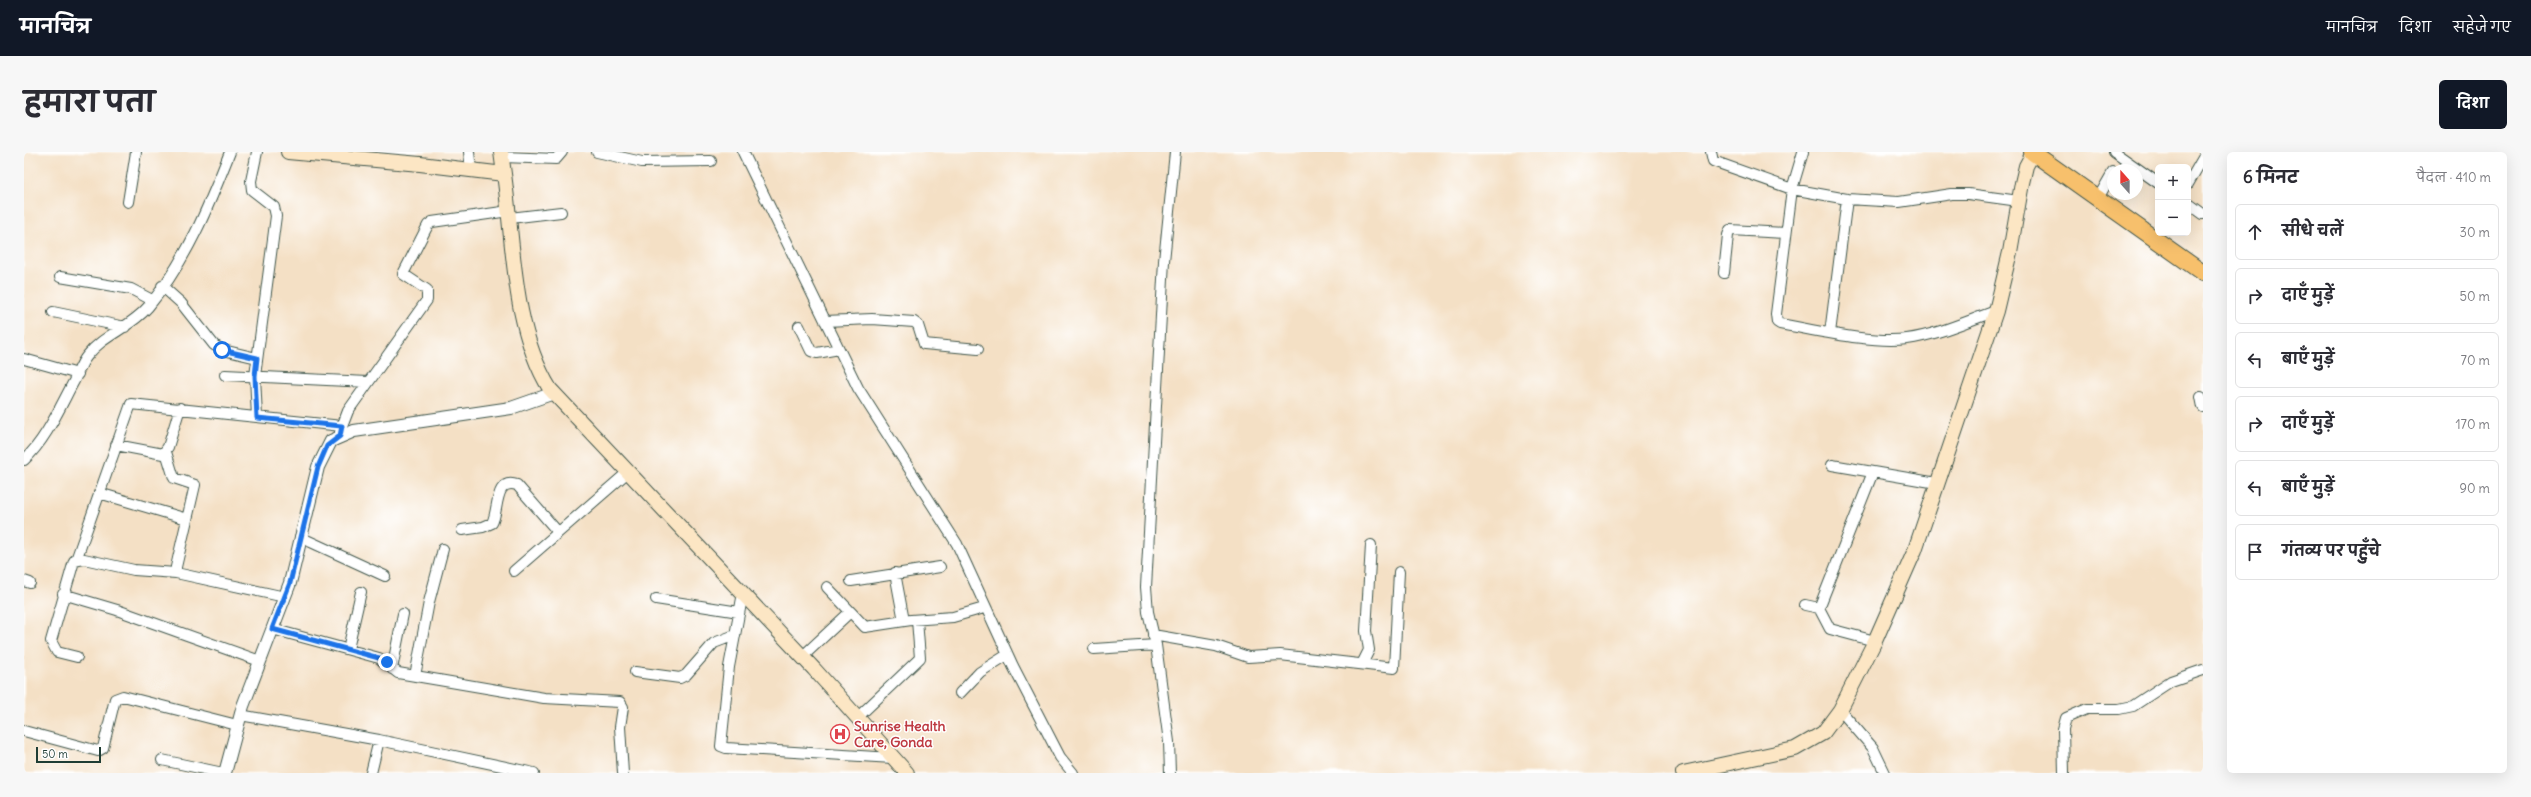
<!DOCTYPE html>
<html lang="hi">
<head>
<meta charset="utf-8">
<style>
	:root { --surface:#fff; --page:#f7f7f7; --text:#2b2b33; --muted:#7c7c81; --line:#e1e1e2; --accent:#111827 }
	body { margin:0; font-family:Delius,"Playpen Sans Deva",sans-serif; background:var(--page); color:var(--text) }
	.controls { position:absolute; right:12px; top:12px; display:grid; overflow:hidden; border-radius:6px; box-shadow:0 4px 16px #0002 }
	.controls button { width:36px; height:36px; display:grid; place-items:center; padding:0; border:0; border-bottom:1px solid var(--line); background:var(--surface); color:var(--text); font:20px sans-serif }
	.compass { position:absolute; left:2083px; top:12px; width:36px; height:36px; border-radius:50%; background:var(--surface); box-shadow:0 4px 16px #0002; rotate:339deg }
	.scale { position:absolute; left:12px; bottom:10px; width:65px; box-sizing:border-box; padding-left:4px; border:2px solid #1f3d34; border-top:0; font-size:11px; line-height:14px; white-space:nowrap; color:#1f3d34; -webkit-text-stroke:3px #fff; paint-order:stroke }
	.stop { position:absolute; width:12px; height:12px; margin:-9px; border:3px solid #1a73e8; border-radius:50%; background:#fff }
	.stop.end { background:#1a73e8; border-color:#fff; box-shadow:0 1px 4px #0008 }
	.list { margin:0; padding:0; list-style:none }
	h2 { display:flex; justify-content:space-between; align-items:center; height:52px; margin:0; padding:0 16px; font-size:17px }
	h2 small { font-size:13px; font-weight:400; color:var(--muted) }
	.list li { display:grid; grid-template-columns:26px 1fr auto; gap:12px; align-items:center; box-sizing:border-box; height:56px; margin:0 8px 8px; padding:0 8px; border:1px solid var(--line); border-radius:6px }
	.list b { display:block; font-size:15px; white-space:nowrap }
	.list em { font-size:13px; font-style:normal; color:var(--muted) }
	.icon { flex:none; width:22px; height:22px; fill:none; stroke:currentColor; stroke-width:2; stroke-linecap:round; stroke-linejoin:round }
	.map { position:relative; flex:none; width:2179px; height:621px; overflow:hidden; border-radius:6px }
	header { display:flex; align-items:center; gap:24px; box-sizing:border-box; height:56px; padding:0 20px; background:var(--accent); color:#fff }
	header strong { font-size:19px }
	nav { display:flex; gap:22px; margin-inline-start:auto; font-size:14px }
	.intro { display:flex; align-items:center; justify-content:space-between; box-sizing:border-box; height:96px; padding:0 24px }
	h1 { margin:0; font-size:28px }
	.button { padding:10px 18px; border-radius:6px; background:var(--accent); color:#fff; font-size:14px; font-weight:700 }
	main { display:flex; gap:24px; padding:0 24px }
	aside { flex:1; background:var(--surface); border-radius:6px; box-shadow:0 4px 16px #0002 }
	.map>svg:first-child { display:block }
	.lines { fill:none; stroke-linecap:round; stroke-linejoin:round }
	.minor-casing { stroke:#3f554a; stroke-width:12 }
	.tertiary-casing { stroke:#3f554a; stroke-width:14 }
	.secondary-casing { stroke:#3f554a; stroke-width:16 }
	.trunk-casing { stroke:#3f554a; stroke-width:18 }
	.minor { stroke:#fff; stroke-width:10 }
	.tertiary { stroke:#fff; stroke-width:12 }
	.secondary { stroke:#fce6c4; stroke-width:14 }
	.trunk { stroke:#f7c06c; stroke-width:16 }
	.route { stroke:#1a73e8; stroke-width:5 }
	.labels { text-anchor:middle; stroke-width:3; stroke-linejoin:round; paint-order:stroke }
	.health-label { font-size:14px; font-weight:bold; fill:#be3a42; stroke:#fff; text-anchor:start }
</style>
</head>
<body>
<header>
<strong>मानचित्र</strong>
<nav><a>मानचित्र</a><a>दिशा</a><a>सहेजे गए</a></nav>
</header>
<div class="intro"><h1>हमारा पता</h1><a class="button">दिशा</a></div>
<main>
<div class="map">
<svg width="2179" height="621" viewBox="0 0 2179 621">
	<rect width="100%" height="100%" fill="#fff"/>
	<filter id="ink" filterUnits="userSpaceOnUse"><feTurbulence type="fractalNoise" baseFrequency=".025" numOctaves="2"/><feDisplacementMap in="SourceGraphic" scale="8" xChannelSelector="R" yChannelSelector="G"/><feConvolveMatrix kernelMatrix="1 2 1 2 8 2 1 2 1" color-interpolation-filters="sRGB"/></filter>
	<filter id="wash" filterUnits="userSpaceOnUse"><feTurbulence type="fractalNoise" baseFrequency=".012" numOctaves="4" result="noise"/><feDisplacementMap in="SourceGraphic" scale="16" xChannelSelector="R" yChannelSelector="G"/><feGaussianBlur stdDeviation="0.9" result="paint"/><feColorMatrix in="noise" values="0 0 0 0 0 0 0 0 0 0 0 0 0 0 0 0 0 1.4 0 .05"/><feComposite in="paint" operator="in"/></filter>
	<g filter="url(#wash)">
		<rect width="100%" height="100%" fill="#f4e0c5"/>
	</g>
	<g filter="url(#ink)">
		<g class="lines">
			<g class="minor-casing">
				<path id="minor" d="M 233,0 L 227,29 L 228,38 L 250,55 L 252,64 L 231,224 L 233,265
					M 445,0 L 447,18
					M 573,0 L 618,10 L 687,9
					M 719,0 L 834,236 L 933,392 L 989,514 L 1036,605 L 1049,621
					M 1687,0 L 1689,9 L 1768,37 L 1752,162 L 1753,170 L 1756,172 C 1791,178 1849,192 1883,187 C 1913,183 1943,169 1972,159
					M 1779,0 L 1768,37 L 1823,47 L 1875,50 L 1928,42 L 1944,42 L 1995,49
					M 2090,0 L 2134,31
					M 477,5 L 532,7 L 538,0
					M 2164,32 L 2179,6
					M 2073,48 L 2089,20
					M 104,50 L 112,0
					M 2164,51 L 2179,62
					M 486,66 L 537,60
					M 1700,121 L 1704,83 L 1706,78 L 1762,81
					M 36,125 L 107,137 L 128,148
					M 138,134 L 157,151 L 190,193 L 199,198 L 233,206
					M 29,160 L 101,175
					M 801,169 L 848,167 L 890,170 L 894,173 L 900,192 L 954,197
					M 775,174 L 787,199 L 793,201 L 815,197
					M 1806,181 L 1823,47
					M 0,207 L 54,222
					M 201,223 L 344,230
					M 2177,245 L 2179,255
					M 316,280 L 324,259 L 403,148 L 403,138 L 379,122 L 404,73 L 408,70 L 485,59
					M 92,293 L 139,302 L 144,295 L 156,256
					M 142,300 L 150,326 L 171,333 L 152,415 L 152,421 L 261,445
					M 0,308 C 22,288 36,255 50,229 C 54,221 57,211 63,204 C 79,183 106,176 124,155 C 163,108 184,56 206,0
					M 1808,313 L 1913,331
					M 75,341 L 163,367
					M 438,378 L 459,375 L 468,371 C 475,359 470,325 493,333 L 534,380
					M 276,385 L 361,424
					M 52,408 L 107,252 L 318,274
					M 490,419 L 605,319
					M 871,421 L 880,469
					M 0,429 L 6,431
					M 827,429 L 916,415
					M 803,435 L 841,475 L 887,468 L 929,465 L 960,456
					M 719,441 L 705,515 L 697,594 L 702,596 L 869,606
					M 39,442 L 93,458 L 236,509
					M 632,447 L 715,460
					M 1781,453 L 1795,456 L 1806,477 L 1851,489
					M 1795,456 L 1849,320
					M 248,477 L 355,506 L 374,521 L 520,546 L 596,550 L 599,555 L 596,575 L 599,621
					M 1129,483 L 1192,494 L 1224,505 L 1256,503 L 1370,516 L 1375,420
					M 324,497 L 337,440
					M 1070,497 L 1132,493
					M 53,505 L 33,500 L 27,489 L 50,409 L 60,407 L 110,418 L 152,421
					M 778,505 L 825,461
					M 1338,512 L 1345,498 L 1342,479 L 1347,393
					M 368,517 L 379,462
					M 611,520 L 656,526 L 662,523 L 690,491 L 711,483
					M 391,524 L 405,450 L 419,397
					M 936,541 L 956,520 L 983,503
					M 1816,558 L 1849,596 L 1861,621
					M 216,563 L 355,588 L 510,621
					M 833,566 L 896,506 L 893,468
					M 0,579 L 74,599 L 79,596 L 91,547 L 99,544 L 213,573
					M 138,608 L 199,621
					M 347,621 L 355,588
					M 1146,621 L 1145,590 L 1132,493 L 1124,460 L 1122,435 L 1140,109 L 1151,0
					M 2040,621 L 2039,577 L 2042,566 L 2063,557 L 2095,557 L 2109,554 L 2147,529 L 2179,518"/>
			</g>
			<g class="tertiary-casing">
				<path id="tertiary" d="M 201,621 L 219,554 L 266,431 L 294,315 L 307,289 L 330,279 L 487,256 L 530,241"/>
			</g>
			<g class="secondary-casing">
				<path id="secondary" d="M 264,0 L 396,12 L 480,22 C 490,92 488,175 526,237 L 790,517 L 883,621
					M 477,0 L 480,22
					M 1659,621 L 1771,597 L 1799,581 L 1816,558 L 1851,489 L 1891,398 L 1972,159 L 1986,100 L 1998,31 L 2002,14 L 2009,1"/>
			</g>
			<g class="trunk-casing">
				<path id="trunk" d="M 2008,0 L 2179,121"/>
			</g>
			<use href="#minor" class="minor"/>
			<use href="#tertiary" class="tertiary"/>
			<use href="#secondary" class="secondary"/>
			<use href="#trunk" class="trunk"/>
		</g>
	</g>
	<g class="lines" filter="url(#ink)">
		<path class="route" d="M 198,198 L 233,206 L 231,224 L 233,266 L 318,274 L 316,284 L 303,294 L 294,315 L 266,431 L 248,477 L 355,506 L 363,510"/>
	</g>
	<defs>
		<g id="hospital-ring" transform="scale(1)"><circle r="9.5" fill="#fff" stroke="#e0444e" stroke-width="1.5"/><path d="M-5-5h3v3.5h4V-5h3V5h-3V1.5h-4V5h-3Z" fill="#e0444e"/></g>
	</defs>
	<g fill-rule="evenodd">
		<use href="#hospital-ring" x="816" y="582"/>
	</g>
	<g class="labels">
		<g class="health-label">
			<text x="830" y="579">Sunrise Health<tspan x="830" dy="16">Care, Gonda</tspan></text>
		</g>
	</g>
</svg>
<div class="controls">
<button>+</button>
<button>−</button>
</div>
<svg class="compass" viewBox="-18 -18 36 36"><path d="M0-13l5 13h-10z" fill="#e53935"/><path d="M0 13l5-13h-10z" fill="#7c7c81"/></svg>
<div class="scale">50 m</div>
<div class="stop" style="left:198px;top:198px"></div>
<div class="stop end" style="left:363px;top:510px"></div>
</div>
<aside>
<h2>6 मिनट<small>पैदल · 410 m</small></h2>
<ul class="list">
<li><svg class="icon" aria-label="ahead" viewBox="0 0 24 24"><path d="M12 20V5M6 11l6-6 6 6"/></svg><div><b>सीधे चलें</b></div><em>30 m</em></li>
<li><svg class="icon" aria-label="right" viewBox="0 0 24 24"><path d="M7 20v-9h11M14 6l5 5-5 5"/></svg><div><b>दाएँ मुड़ें</b></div><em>50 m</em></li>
<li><svg class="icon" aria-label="left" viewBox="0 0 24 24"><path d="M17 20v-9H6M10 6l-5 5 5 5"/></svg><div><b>बाएँ मुड़ें</b></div><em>70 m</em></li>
<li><svg class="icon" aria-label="right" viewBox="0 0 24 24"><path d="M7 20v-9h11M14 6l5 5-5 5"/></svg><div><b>दाएँ मुड़ें</b></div><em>170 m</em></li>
<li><svg class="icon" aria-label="left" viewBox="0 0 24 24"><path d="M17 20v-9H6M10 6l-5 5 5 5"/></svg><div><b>बाएँ मुड़ें</b></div><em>90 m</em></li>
<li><svg class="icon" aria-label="arrive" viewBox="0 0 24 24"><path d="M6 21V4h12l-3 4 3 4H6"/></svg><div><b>गंतव्य पर पहुँचे</b></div></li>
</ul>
</aside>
</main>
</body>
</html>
